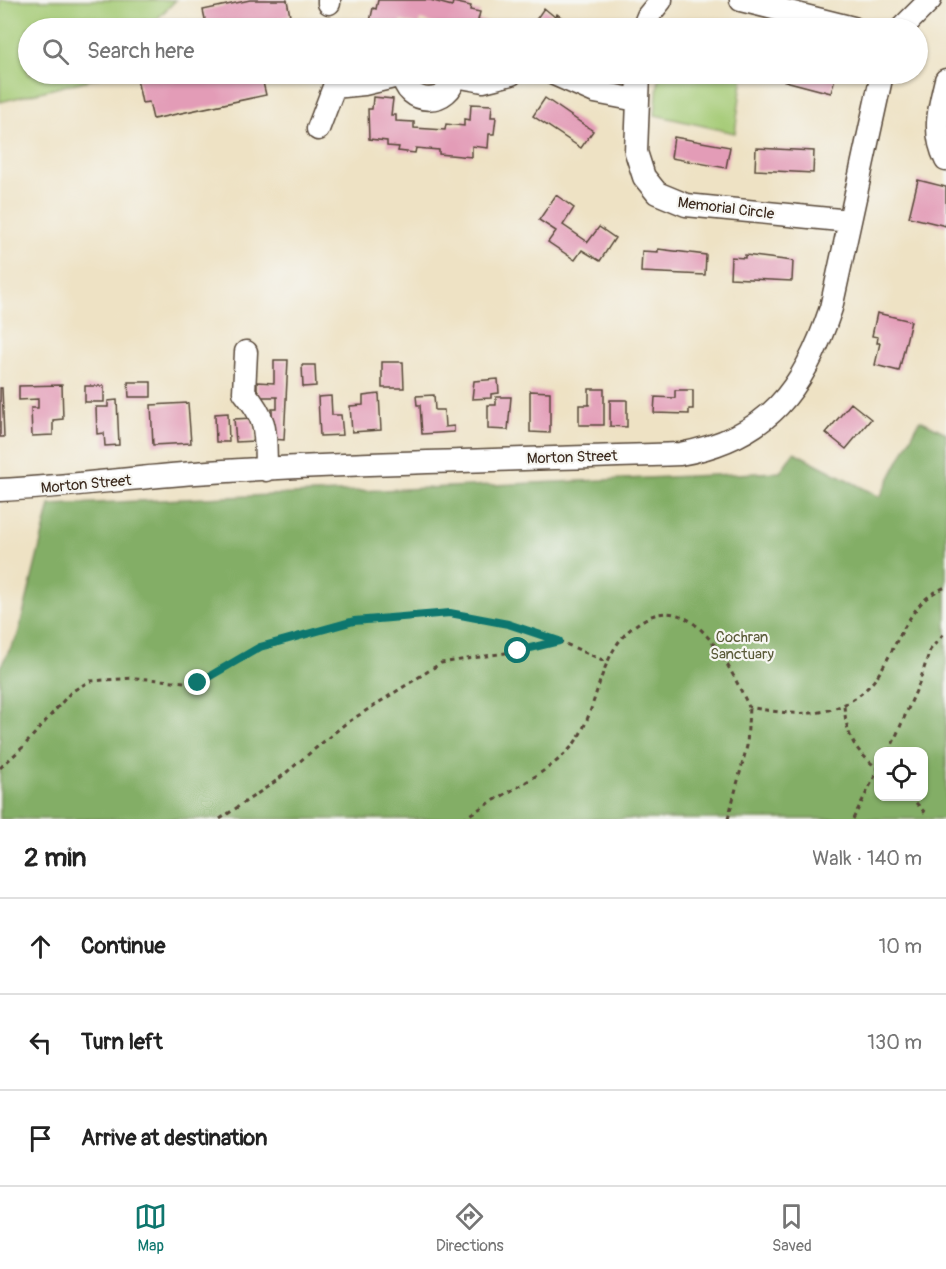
<!DOCTYPE html>
<html lang="en">
<head>
<meta charset="utf-8">
<style>
	:root { --surface:#fff; --page:#f6f6f6; --text:#222; --muted:#767676; --line:#e0e0e0; --accent:#0f766e }
	body { margin:0; font-family:Pangolin,sans-serif; background:var(--page); color:var(--text) }
	.controls { position:absolute; right:18px; bottom:18px; display:grid; overflow:hidden; border-radius:12px; box-shadow:0 2px 4px #0004 }
	.controls button { width:54px; height:54px; display:grid; place-items:center; padding:0; border:0; border-bottom:2px solid var(--line); background:var(--surface); color:var(--text); font:30px sans-serif }
	.stop { position:absolute; width:18px; height:18px; margin:-14px; border:4px solid #0f766e; border-radius:50%; background:#fff }
	.stop.end { background:#0f766e; border-color:#fff; box-shadow:0 2px 6px #0008 }
	.list { margin:0; padding:0; list-style:none }
	h2 { display:flex; justify-content:space-between; align-items:center; height:78px; margin:0; padding:0 24px; font-size:26px }
	h2 small { font-size:20px; font-weight:400; color:var(--muted) }
	.list li { display:grid; grid-template-columns:39px 1fr auto; gap:18px; align-items:center; box-sizing:border-box; height:96px; padding:0 24px; border-top:2px solid var(--line) }
	.list b { display:block; font-size:22px; white-space:nowrap }
	.list em { font-size:20px; font-style:normal; color:var(--muted) }
	.icon { flex:none; width:33px; height:33px; fill:none; stroke:currentColor; stroke-width:2; stroke-linecap:round; stroke-linejoin:round }
	.map { position:relative; flex:none; width:946px; height:819px; overflow:hidden }
	.search { position:absolute; background:var(--surface); box-shadow:0 2px 4px #0004; left:18px; right:18px; top:18px; height:66px; display:flex; align-items:center; gap:15px; box-sizing:border-box; padding:0 21px; border-radius:33px; color:var(--muted); font-size:22px }
	.sheet { height:366px; background:var(--surface) }
	nav { display:flex; justify-content:space-around; align-items:center; box-sizing:border-box; height:84px; border-top:2px solid var(--line); background:var(--surface); font-size:16px; color:var(--muted) }
	nav a { display:grid; justify-items:center; gap:3px }
	nav .on { color:var(--accent) }
	.map>svg:first-child { display:block }
	.green { fill:#a4ca74; stroke:#707a49; stroke-width:1.5 }
	.forest { fill:#83ae66; stroke:#5f6c42; stroke-width:1.5; fill-rule:evenodd }
	.building { fill:#e39cb7 }
	.lines { fill:none; stroke-linecap:round; stroke-linejoin:round }
	.minor-casing { stroke:#564637; stroke-width:25 }
	.path { stroke:#564637; stroke-width:3; stroke-dasharray:4.5 4.5; stroke-linecap:butt }
	.minor { stroke:#fff; stroke-width:22 }
	.route { stroke:#0f766e; stroke-width:8 }
	.labels { text-anchor:middle; stroke-width:4.5; stroke-linejoin:round; paint-order:stroke }
	.street-label { font-size:15px; fill:#3b2a1e; stroke:#f6f6f2 }
	.park-label { font-size:15px; fill:#5a5a38; stroke:#f6f6f2 }
</style>
</head>
<body>
<div class="map">
<svg width="946" height="819" viewBox="0 0 946 819">
	<rect width="100%" height="100%" fill="#f6f6f2"/>
	<filter id="ink" filterUnits="userSpaceOnUse"><feTurbulence type="fractalNoise" baseFrequency=".0167" numOctaves="2"/><feDisplacementMap in="SourceGraphic" scale="12" xChannelSelector="R" yChannelSelector="G"/><feConvolveMatrix kernelMatrix="1 2 1 2 8 2 1 2 1" color-interpolation-filters="sRGB"/></filter>
	<filter id="wash" filterUnits="userSpaceOnUse"><feTurbulence type="fractalNoise" baseFrequency=".008" numOctaves="4" result="noise"/><feDisplacementMap in="SourceGraphic" scale="24" xChannelSelector="R" yChannelSelector="G"/><feGaussianBlur stdDeviation="1.35" result="paint"/><feColorMatrix in="noise" values="0 0 0 0 0 0 0 0 0 0 0 0 0 0 0 0 0 1.4 0 .05"/><feComposite in="paint" operator="in"/></filter>
	<g filter="url(#wash)">
		<rect width="100%" height="100%" fill="#eee2c4"/>
		<path class="green" d="M 0,0 L 176,0 L 148,28 L 28,28 L 28,74 L 103,74 L 100,77 L 0,102 Z
			M 659,74 L 743,75 L 735,133 L 655,115 Z"/>
		<path class="forest" d="M 920,420 L 946,433 L 946,819 L 0,819 L 0,667 L 18,635 L 50,505 L 780,472 L 794,452 L 880,497 ZM 878,752 L 924,752 L 924,796 L 878,796 Z"/>
		<g id="blocks">
			<path class="building" d="M 250,0 L 287,0 L 290,16 L 240,28 L 207,28 L 203,10 Z
				M 378,0 L 430,0 L 452,6 L 453,2 L 471,6 L 470,10 L 480,12 L 478,20 L 497,24 L 496,28 L 449,28 L 420,20 L 419,25 L 401,21 L 400,28 L 372,28 L 369,26 L 373,8 L 376,9 Z
				M 544,8 L 555,17 L 557,14 L 576,28 L 539,28 L 533,24 Z
				M 164,74 L 246,74 L 247,76 L 261,74 L 266,95 L 153,119 L 149,102 L 142,103 L 137,79 Z
				M 771,74 L 836,74 L 831,93 L 770,77 Z
				M 373,97 L 393,99 L 391,115 L 396,115 L 396,121 L 414,122 L 414,128 L 445,130 L 446,124 L 464,126 L 464,119 L 470,120 L 471,104 L 492,105 L 491,117 L 496,117 L 494,134 L 489,134 L 488,148 L 472,146 L 472,157 L 439,154 L 439,150 L 416,148 L 415,153 L 398,151 L 399,147 L 387,146 L 387,141 L 369,139 L 368,109 L 372,109 Z
				M 545,98 L 593,131 L 581,148 L 533,116 Z
				M 674,137 L 730,147 L 726,168 L 671,158 Z
				M 756,148 L 814,151 L 813,173 L 755,170 Z
				M 918,180 L 946,187 L 946,226 L 909,217 Z
				M 556,195 L 574,208 L 563,225 L 588,242 L 599,227 L 615,238 L 600,261 L 582,250 L 575,260 L 548,242 L 556,231 L 539,220 Z
				M 658,249 L 706,255 L 705,275 L 641,272 L 642,251 L 658,252 Z
				M 745,255 L 793,261 L 792,281 L 730,278 L 731,257 L 745,258 Z
				M 877,313 L 911,321 L 899,371 L 875,365 L 880,343 L 877,343 L 878,337 L 872,336 Z
				M 274,360 L 288,360 L 284,440 L 272,439 L 272,409 L 277,409 L 277,397 L 257,397 L 257,382 L 274,383 Z
				M 382,362 L 403,362 L 404,388 L 382,388 Z
				M 302,365 L 315,365 L 316,386 L 303,387 Z
				M 498,379 L 499,393 L 491,394 L 491,398 L 472,399 L 474,381 Z
				M 128,382 L 151,382 L 151,397 L 129,397 Z
				M 62,385 L 63,419 L 53,420 L 53,435 L 32,436 L 31,408 L 38,408 L 38,399 L 19,400 L 19,386 Z
				M 85,386 L 104,386 L 104,402 L 85,402 Z
				M 0,388 L 2,388 L 4,437 L 0,437 Z
				M 589,389 L 604,389 L 604,425 L 579,425 L 579,405 L 589,405 Z
				M 675,390 L 693,390 L 693,409 L 689,409 L 689,414 L 654,413 L 655,397 L 675,398 Z
				M 530,391 L 550,392 L 550,433 L 530,432 Z
				M 379,394 L 381,430 L 352,432 L 350,406 L 363,405 L 363,396 Z
				M 434,395 L 435,410 L 444,410 L 445,427 L 454,426 L 454,432 L 422,434 L 420,405 L 417,405 L 416,396 Z
				M 331,396 L 332,415 L 341,415 L 343,435 L 320,436 L 318,397 Z
				M 496,397 L 511,397 L 508,430 L 488,429 L 488,405 L 496,405 Z
				M 117,400 L 119,445 L 105,446 L 104,433 L 97,434 L 96,407 L 108,407 L 108,401 Z
				M 610,400 L 627,400 L 627,427 L 610,426 Z
				M 188,403 L 191,443 L 153,445 L 151,405 Z
				M 851,403 L 871,419 L 846,449 L 826,433 Z
				M 228,413 L 229,442 L 216,442 L 215,414 Z
				M 253,418 L 254,441 L 236,442 L 234,419 Z"/>
		</g>
	</g>
	<g filter="url(#ink)">
		<use href="#blocks" fill-opacity="0" stroke="#564637" stroke-width="1.5"/>
		<g class="lines">
			<g class="minor-casing">
				<path id="minor" d="M 741,0 L 853,28
					M 329,3 L 329,0
					M 643,28 L 648,16 L 661,0
					M 902,28 L 930,0
					M 403,74 C 405,107 452,107 455,74
					M 554,74 L 595,92 L 637,100
					M 639,74 L 636,152 L 644,177 L 657,193 L 686,205 L 850,221
					M 455,76 L 483,81 L 511,74
					M 946,80 C 939,109 932,132 946,160
					M 318,129 L 334,87 L 364,84 L 402,75
					M 246,352 L 244,392 C 269,422 265,432 266,470
					M 0,490 C 65,487 129,478 195,473 C 356,462 518,460 680,454 C 768,438 804,390 831,308 L 882,74"/>
			</g>
			<path class="path" d="M 844,706 C 847,738 854,749 878,769
				M 889,752 L 919,684 L 930,650 L 946,631
				M 0,768 L 23,747 L 71,692 L 90,681 L 135,678 L 198,683 L 260,647 L 354,621 L 450,613 L 508,624 L 559,641 L 607,662
				M 910,796 L 927,815
				M 220,819 L 276,781 L 345,724 L 441,663 L 518,651 L 557,641
				M 463,819 C 494,798 550,774 573,745 C 592,720 595,688 608,661 C 617,641 628,628 647,618 C 697,593 732,672 749,707 C 794,716 838,721 872,683 C 886,666 895,642 907,623 C 917,606 927,594 946,587
				M 728,819 L 747,746 L 749,707
				M 853,819 L 878,770"/>
			<use href="#minor" class="minor"/>
		</g>
	</g>
	<g class="lines" filter="url(#ink)">
		<path class="route" d="M 198,683 L 260,647 L 354,621 L 450,613 L 508,624 L 559,641 L 518,651"/>
	</g>
	<g class="labels">
		<g class="street-label">
			<text transform="translate(726 208) rotate(7)" y="5">Memorial Circle</text>
			<text transform="translate(572 457) rotate(-2)" y="5">Morton Street</text>
			<text transform="translate(86 484) rotate(-5)" y="5">Morton Street</text>
		</g>
		<g class="park-label">
			<text x="742" y="642">Cochran<tspan x="742" dy="17">Sanctuary</tspan></text>
		</g>
	</g>
</svg>
<div class="controls">
<button><svg class="icon" aria-label="locate" viewBox="0 0 24 24"><circle cx="12" cy="12" r="6"/><path d="M12 2v4M12 18v4M2 12h4M18 12h4"/></svg></button>
</div>
<div class="stop" style="left:518px;top:651px"></div>
<div class="stop end" style="left:198px;top:683px"></div>
<div class="search"><svg class="icon" aria-label="search" viewBox="0 0 24 24"><circle cx="10" cy="10" r="6"/><path d="M15 15l6 6"/></svg>Search here</div>
</div>
<section class="sheet">
<h2>2 min<small>Walk · 140 m</small></h2>
<ul class="list">
<li><svg class="icon" aria-label="ahead" viewBox="0 0 24 24"><path d="M12 20V5M6 11l6-6 6 6"/></svg><div><b>Continue</b></div><em>10 m</em></li>
<li><svg class="icon" aria-label="left" viewBox="0 0 24 24"><path d="M17 20v-9H6M10 6l-5 5 5 5"/></svg><div><b>Turn left</b></div><em>130 m</em></li>
<li><svg class="icon" aria-label="arrive" viewBox="0 0 24 24"><path d="M6 21V4h12l-3 4 3 4H6"/></svg><div><b>Arrive at destination</b></div></li>
</ul>
</section>
<nav>
<a class="on"><svg class="icon" aria-label="map" viewBox="0 0 24 24"><path d="M3 6l6-2 6 2 6-2v14l-6 2-6-2-6 2zM9 4v14M15 6v14"/></svg>Map</a>
<a><svg class="icon" aria-label="directions" viewBox="0 0 24 24"><path d="M12 3l9 9-9 9-9-9zM9 14v-3h6M13 9l2 2-2 2"/></svg>Directions</a>
<a><svg class="icon" aria-label="saved" viewBox="0 0 24 24"><path d="M7 4h10v16l-5-4-5 4z"/></svg>Saved</a>
</nav>
</body>
</html>
